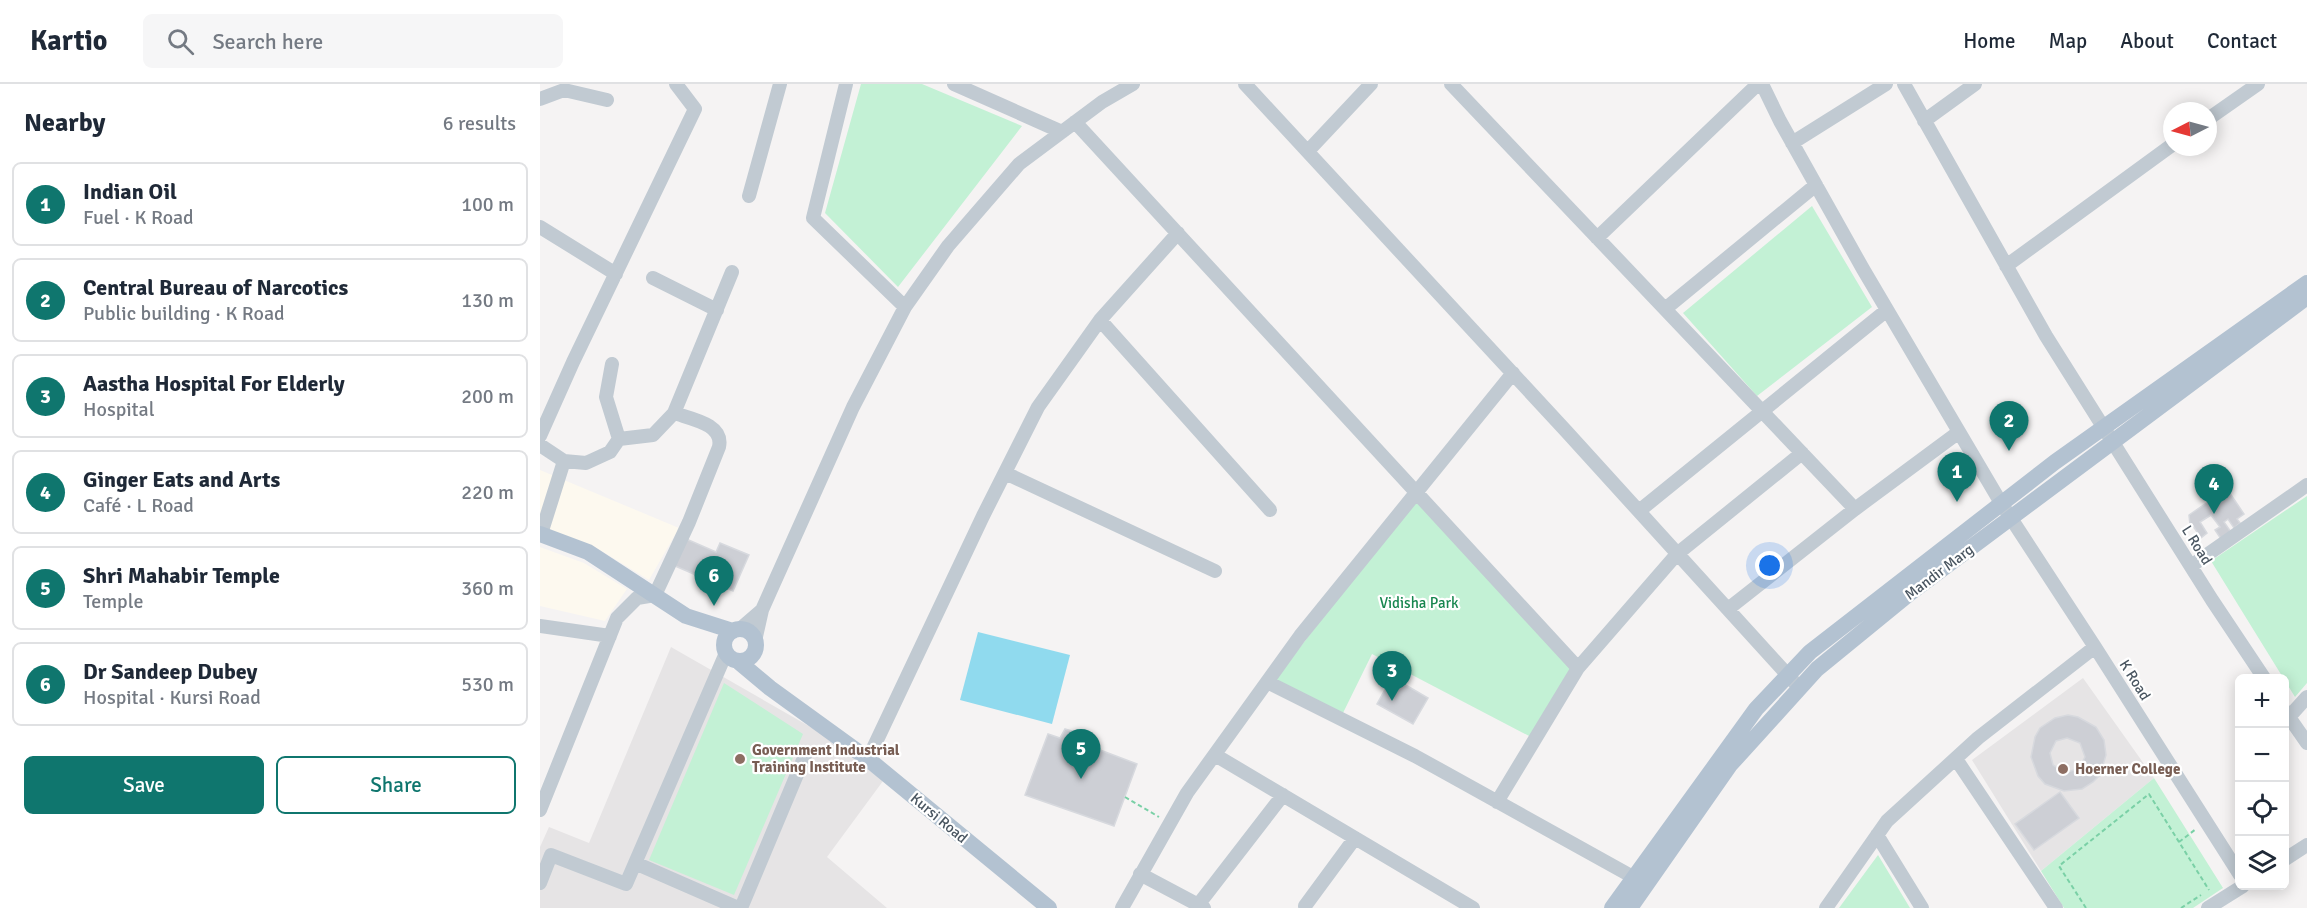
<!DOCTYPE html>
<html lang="en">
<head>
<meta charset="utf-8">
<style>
	:root { --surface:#fff; --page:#f6f6f7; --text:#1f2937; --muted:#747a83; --line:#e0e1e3; --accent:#0f766e }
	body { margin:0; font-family:Signika,sans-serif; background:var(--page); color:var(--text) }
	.controls { position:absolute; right:18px; bottom:18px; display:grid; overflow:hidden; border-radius:9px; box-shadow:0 3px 15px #0003 }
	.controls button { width:54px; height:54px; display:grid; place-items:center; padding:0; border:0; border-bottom:2px solid var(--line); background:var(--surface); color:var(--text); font:30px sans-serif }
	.compass { position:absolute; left:1623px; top:18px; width:54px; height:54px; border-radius:50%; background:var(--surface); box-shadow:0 3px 15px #0003; rotate:264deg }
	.you { position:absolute; left:1230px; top:482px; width:21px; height:21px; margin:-15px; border:4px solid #fff; border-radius:50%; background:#1a73e8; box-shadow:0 0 0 9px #1a73e833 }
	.badge { display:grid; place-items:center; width:39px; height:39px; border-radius:50%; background:var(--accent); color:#fff; font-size:20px; font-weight:700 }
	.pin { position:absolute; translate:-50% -50px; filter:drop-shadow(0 2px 3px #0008) }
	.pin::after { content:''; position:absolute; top:32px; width:21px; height:18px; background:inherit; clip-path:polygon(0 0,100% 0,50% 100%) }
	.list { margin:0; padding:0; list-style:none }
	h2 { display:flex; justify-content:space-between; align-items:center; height:78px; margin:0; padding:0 24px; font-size:26px }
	h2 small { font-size:20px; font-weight:400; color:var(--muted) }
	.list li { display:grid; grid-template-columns:39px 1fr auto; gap:18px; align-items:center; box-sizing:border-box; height:84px; margin:0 12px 12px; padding:0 12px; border:2px solid var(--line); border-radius:9px }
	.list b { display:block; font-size:22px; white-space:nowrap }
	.list p { margin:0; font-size:20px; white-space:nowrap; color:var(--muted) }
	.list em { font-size:20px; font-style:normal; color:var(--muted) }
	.actions { display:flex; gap:12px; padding:18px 24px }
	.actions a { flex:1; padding:14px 0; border:2px solid var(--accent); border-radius:9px; text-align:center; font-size:21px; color:var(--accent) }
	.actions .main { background:var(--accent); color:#fff }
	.icon { flex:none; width:33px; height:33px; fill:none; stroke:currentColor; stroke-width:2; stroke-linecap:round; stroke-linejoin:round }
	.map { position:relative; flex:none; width:1767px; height:824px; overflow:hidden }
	header { display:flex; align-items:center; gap:36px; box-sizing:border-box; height:84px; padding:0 30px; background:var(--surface); border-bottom:2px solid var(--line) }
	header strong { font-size:28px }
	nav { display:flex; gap:33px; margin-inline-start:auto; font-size:21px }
	.search { width:420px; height:54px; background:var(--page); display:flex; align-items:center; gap:15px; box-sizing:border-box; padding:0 21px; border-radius:9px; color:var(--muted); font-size:22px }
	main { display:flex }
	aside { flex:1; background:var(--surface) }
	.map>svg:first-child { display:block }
	.commercial { fill:#fdf9ef }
	.education { fill:#e6e4e5 }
	.green { fill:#c3f1d5 }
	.water { fill:#90daee }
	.building { fill:#cdcfd5; stroke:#d7d9de; stroke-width:1.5; fill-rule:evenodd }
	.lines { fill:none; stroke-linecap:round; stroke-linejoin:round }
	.path { stroke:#7ad0a6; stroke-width:2; stroke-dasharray:4.5 3; stroke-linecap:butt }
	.minor { stroke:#c1cad2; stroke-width:14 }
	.major { stroke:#b3c2d1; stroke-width:16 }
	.education-dot { fill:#8d6e63; stroke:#fff; stroke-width:2 }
	.labels { text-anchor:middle; stroke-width:4.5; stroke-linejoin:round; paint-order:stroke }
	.street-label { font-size:15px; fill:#4a5661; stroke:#fff }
	.park-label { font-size:15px; fill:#17864f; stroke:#fff }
	.education-label { font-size:15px; font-weight:bold; fill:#785e54; stroke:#fff; text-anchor:start }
</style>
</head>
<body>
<header>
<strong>Kartio</strong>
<div class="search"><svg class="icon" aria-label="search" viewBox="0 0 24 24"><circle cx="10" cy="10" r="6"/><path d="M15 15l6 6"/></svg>Search here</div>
<nav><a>Home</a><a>Map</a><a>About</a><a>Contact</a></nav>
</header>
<main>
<aside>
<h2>Nearby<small>6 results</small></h2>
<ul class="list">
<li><span class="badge">1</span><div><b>Indian Oil</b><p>Fuel · K Road</p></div><em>100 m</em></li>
<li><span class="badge">2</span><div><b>Central Bureau of Narcotics</b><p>Public building · K Road</p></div><em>130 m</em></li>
<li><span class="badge">3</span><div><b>Aastha Hospital For Elderly</b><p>Hospital</p></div><em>200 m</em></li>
<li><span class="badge">4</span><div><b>Ginger Eats and Arts</b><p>Café · L Road</p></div><em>220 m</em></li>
<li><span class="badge">5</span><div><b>Shri Mahabir Temple</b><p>Temple</p></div><em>360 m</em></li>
<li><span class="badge">6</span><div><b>Dr Sandeep Dubey</b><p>Hospital · Kursi Road</p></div><em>530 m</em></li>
</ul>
<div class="actions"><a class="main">Save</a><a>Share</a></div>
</aside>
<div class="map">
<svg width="1767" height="824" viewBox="0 0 1767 824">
	<rect width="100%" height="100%" fill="#f5f3f3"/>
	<path class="commercial" d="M 0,386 L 139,444 L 109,496 L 60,466 L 0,442 Z
		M 0,463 L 44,479 L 87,505 L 65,537 L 0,522 Z"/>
	<path class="education" d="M 131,563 L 288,653 L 343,697 L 287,773 L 347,824 L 0,824 L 0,763 L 9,743 L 49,759 Z
		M 1543,594 L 1614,694 L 1501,787 L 1432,676 Z"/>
	<path class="green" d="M 321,0 L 382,0 L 482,42 L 358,203 L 285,129 Z
		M 1272,122 L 1332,223 L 1217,312 L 1143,229 Z
		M 1767,412 L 1767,599 L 1755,613 L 1671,477 Z
		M 876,413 L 1033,585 L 991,653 L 832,570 L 802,631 L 734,597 Z
		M 184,599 L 263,650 L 194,811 L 109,776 Z
		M 1614,694 L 1683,804 L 1653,824 L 1524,824 L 1501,787 Z
		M 1338,771 L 1370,824 L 1299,824 Z"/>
	<path class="water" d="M 438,548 L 530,571 L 512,640 L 420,616 Z"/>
	<path class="building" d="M 1687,405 L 1704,430 L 1697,435 L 1700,439 L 1694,444 L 1688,435 L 1684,438 L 1691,448 L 1681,455 L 1675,446 L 1680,443 L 1671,431 L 1660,438 L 1667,449 L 1661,454 L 1653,442 L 1650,441 L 1649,431 Z
		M 144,454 L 176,468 L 180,459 L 209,471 L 193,507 L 133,481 Z
		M 852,593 L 888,614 L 873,640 L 837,620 Z
		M 1528,631 L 1538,633 L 1556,643 L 1564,656 L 1566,671 L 1560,691 L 1553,698 L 1542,705 L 1524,707 L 1505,700 L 1498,692 L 1491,673 L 1495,653 L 1500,644 L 1515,634 ZM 1527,654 L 1540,659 L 1545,673 L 1539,684 L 1526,689 L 1513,681 L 1510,669 L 1516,657 Z
		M 525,645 L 543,650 L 539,658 L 597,680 L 574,742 L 485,711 L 508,650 L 520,654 Z
		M 1520,708 L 1539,734 L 1494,766 L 1475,740 Z"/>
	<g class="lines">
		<path class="path" d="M 585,713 L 619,733
			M 1639,758 L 1656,745
			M 1546,824 L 1519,782 L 1609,710 L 1669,806
			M 1641,824 L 1661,811"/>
		<path class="minor" d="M 306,0 L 273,134 L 365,223
			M 414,0 L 522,48
			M 705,0 L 1026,347 L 1254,598
			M 911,0 L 1315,425
			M 1222,0 L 1240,37 L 1323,185 L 1461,419 L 1555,563 L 1700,791
			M 1364,0 L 1506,252 L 1672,516 L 1724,594
			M 0,15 L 24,6 L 67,16
			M 1668,35 L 1718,0
			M 1384,37 L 1435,0
			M 535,38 L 1038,584
			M 1252,59 L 1346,0
			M 768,67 L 831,0
			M 209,112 L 240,0
			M 0,143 L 76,190
			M 1057,154 L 1218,0
			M 1466,182 L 1632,61
			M 113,194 L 177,226
			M 1125,225 L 1276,101
			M 560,236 L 730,426
			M 0,352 L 33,278 L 155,25 L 136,0
			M 79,355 L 113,351 L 134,329 L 192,188
			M 0,361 L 24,377 L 46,379 L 70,368 L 79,355 L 66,313 L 72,280
			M 465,389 L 675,487
			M 1099,427 L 1347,226
			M 1,450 L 24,377
			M 1651,482 L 1767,401
			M 1188,525 L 1315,425 L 1419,348
			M 0,542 L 70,552
			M 200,545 L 222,526
			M 215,557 L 222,526 L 230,508 L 313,323 L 365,223 L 408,162 L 479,80 L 562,18 L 593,0
			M 727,598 L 875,672 L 1102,798
			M 1744,626 L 1767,659
			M 1749,633 L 1767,613
			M 675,671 L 933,824
			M 328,675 L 443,432 L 498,323 L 560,236 L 638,149
			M 1416,675 L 1516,824
			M 957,718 L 1038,584 L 1137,470 L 1262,369
			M 0,726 L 77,534 L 97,514 L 115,511 L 149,438 L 179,363 C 184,340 151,335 134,329
			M 1337,751 L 1382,824
			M 1744,776 L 1767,761
			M 95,779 L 198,824
			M 600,790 L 664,824
			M 0,799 L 11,771 L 86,800 L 186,569
			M 658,821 L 743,711
			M 765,822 L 815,754
			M 201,824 L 266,669
			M 582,824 L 647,709 L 760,552 L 973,289
			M 1286,824 L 1347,737 L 1438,654 L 1555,563
			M 1668,824 L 1703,802"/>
		<path class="major" d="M 0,450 L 48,468 L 146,532 L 193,547
			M184 561a16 16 0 1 1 32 0a16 16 0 1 1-32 0Z
			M 199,578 L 230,604 L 328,675 L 509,824
			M 1072,824 L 1216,625 L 1270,568 L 1515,378 L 1767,199
			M 1090,824 L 1190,681 L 1277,585 L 1370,509 L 1767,213"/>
	</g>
	<g class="education-dot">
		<circle cx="200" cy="675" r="6"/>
		<circle cx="1523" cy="685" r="6"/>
	</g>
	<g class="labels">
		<g class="street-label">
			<text transform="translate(1657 461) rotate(58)" y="5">L Road</text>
			<text transform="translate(1399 488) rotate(-37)" y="5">Mandir Marg</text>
			<text transform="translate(1595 596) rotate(58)" y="5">K Road</text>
			<text transform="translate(399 734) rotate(40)" y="5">Kursi Road</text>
		</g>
		<g class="park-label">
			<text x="879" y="524">Vidisha Park</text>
		</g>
		<g class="education-label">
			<text x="212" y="671">Government Industrial<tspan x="212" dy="17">Training Institute</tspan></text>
			<text x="1535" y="690">Hoerner College</text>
		</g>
	</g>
</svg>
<div class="controls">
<button>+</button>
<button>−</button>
<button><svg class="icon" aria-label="locate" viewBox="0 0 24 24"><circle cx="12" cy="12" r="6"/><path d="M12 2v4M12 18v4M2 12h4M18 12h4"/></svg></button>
<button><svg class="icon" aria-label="layers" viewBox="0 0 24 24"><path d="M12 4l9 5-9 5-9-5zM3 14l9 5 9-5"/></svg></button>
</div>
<svg class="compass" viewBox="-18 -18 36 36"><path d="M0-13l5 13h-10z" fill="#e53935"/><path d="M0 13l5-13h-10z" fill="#747a83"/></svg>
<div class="you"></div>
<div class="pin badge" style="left:1417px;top:418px">1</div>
<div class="pin badge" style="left:1469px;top:367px">2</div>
<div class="pin badge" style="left:852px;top:617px">3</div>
<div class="pin badge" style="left:1674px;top:430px">4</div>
<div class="pin badge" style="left:541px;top:695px">5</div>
<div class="pin badge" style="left:174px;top:522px">6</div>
</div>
</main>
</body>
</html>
